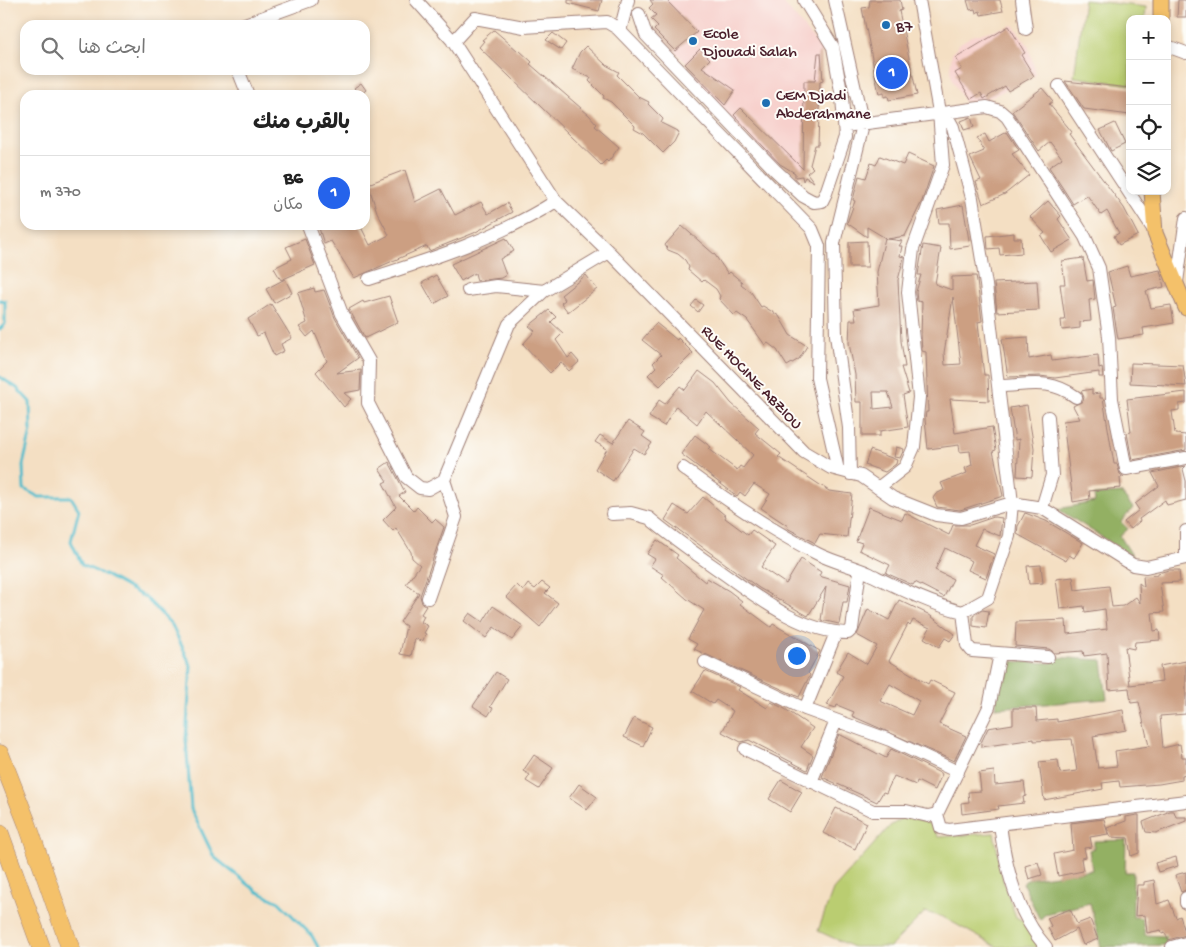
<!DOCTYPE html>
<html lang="ar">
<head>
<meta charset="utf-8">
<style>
	:root { --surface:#fff; --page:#f2f2f2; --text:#222; --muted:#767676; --line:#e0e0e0; --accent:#2563eb }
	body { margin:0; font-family:"Gochi Hand","Playpen Sans Arabic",sans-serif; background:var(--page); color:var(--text); direction:rtl }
	.controls { position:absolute; right:15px; top:15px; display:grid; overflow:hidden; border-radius:10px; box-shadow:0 2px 8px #0003 }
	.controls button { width:45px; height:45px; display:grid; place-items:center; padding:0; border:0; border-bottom:1px solid var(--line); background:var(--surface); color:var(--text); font:25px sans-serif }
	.you { position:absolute; left:796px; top:655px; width:18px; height:18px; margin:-12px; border:4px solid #fff; border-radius:50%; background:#1a73e8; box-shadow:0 0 0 8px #1a73e833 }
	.badge { display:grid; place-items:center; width:32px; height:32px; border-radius:50%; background:var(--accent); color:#fff; font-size:16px; font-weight:700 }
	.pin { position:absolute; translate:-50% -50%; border:2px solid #fff; box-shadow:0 1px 5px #0006 }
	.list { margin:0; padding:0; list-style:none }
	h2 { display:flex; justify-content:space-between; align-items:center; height:65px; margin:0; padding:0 20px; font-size:21px }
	h2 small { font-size:16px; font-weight:400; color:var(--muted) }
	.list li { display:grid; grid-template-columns:32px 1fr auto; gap:15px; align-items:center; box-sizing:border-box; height:75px; padding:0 20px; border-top:1px solid var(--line) }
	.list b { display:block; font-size:19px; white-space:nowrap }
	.list p { margin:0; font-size:16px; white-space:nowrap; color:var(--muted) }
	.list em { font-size:16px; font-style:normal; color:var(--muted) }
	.icon { flex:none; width:28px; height:28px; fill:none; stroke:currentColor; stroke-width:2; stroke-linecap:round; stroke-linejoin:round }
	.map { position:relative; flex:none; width:1186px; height:947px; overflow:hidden; direction:ltr }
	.search { position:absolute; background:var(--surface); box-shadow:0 2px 8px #0003; left:20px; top:20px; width:350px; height:55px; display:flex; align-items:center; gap:12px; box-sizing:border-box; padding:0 18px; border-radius:15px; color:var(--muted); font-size:19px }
	.panel { position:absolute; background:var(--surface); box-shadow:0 2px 8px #0003; left:20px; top:90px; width:350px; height:140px; border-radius:15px; direction:rtl }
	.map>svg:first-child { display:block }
	.built { fill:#f7d0cc }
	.green { fill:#bacd71; stroke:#82764e }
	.forest { fill:#93b063; stroke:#6e6847 }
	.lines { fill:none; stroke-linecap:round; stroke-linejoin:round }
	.stream { stroke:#4fbbcb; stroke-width:3 }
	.building { fill:#cc9f82; fill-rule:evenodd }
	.minor-casing { stroke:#9f7f77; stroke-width:14 }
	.major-casing { stroke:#9f7f77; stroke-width:17 }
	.highway-casing { stroke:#9f7f77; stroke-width:19 }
	.minor { stroke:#fff; stroke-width:12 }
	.major { stroke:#f4c16a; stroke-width:15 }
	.highway { stroke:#f4c16a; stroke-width:18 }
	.poi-dot { fill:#1f6fb2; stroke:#fdfcf7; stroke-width:2 }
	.labels { text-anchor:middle; stroke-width:4; stroke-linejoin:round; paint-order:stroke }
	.poi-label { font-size:16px; fill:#4a1f2b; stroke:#fdfcf7; text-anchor:start }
	.street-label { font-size:16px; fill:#4a1f2b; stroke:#fdfcf7 }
</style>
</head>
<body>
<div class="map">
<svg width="1186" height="947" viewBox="0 0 1186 947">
	<rect width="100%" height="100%" fill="#fdfcf7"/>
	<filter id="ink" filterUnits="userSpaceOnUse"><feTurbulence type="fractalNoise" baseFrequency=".02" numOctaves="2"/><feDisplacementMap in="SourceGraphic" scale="10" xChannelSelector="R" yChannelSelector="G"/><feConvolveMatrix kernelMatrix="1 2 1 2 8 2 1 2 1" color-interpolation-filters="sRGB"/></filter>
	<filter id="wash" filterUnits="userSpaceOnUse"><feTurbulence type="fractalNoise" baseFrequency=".0096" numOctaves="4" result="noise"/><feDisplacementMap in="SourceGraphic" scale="20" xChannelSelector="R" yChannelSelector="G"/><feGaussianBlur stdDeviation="1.12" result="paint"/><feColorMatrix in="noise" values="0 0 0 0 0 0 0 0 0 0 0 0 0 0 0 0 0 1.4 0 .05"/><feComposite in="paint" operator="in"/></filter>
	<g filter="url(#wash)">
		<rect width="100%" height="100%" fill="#f4dfc3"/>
		<path class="built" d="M 651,0 L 781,0 L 822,49 L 818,145 L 815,145 L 810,165 L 813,168 L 801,177 L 795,177 L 795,173 L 778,161 L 775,164 L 687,75 L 692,69 L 654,30 L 658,26 L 651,19 L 655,15 L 649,8 L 653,4 Z
			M 1013,25 L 1028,45 L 1036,75 L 983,101 L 964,102 L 952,80 L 950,68 L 952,54 L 960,43 L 972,36 Z"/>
		<path class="green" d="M 1084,0 L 1146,7 L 1145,19 L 1130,19 L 1130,85 L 1074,77 Z
			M 904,817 L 932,824 L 938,837 L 994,833 L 1004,884 L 1016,917 L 1023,921 L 1039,947 L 997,947 L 943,917 L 925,912 L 890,947 L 853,947 L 818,931 L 833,890 L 890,826 Z"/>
		<path class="forest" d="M 1121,493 L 1133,508 L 1121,522 L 1128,529 L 1120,536 L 1133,557 L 1058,509 L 1095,502 L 1094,495 Z
			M 1053,657 L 1102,660 L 1107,699 L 995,708 L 1004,661 L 1052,663 Z
			M 1126,840 L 1125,872 L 1133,872 L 1133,917 L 1142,918 L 1145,935 L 1165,936 L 1166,945 L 1101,947 L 1090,903 L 1045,914 L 1040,920 L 1023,884 L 1027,879 L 1092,870 L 1089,850 L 1094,848 L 1094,841 Z"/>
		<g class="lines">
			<path class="stream" d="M 0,300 L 5,301 L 5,324 L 0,329
				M 0,377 L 17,388 L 30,402 L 31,431 L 23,465 L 24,489 L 39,497 L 71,497 L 79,510 L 71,541 L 82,565 L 107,576 L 146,598 L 172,625 L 191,666 L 186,739 L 191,809 L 214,857 L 258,892 L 279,902 L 312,936 L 318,947"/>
		</g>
		<g id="blocks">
			<path class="building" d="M 568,0 L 602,0 L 599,11 L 568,3 Z
				M 650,0 L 666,0 L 697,32 L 675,51 L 654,30 L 658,26 L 651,19 L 656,15 L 649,8 L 653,4 Z
				M 870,0 L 900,0 L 902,10 L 899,11 L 917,95 L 889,100 L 888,96 L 884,97 L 884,93 L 879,94 L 862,8 L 869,7 Z
				M 967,0 L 1000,0 L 1003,11 L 981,15 L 980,11 L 976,13 L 975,9 L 970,10 Z
				M 1178,0 L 1186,0 L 1186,17 L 1177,17 Z
				M 1009,26 L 1025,53 L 1021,55 L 1034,76 L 1008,91 L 1005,86 L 984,99 L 981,93 L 971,99 L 955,73 L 962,69 L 956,58 Z
				M 494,30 L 518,51 L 519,50 L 532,62 L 530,64 L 589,115 L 597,124 L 595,126 L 619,147 L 608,162 L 606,160 L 601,165 L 479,47 L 484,41 L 482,40 Z
				M 553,33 L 566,43 L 561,50 L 546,40 Z
				M 586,46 L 606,65 L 619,72 L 617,75 L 639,97 L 649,102 L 648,104 L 663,119 L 661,123 L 679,132 L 674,142 L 663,153 L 643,133 L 634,128 L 635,126 L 611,102 L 603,98 L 604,96 L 589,81 L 591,78 L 572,69 L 580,52 Z
				M 700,49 L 710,59 L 702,67 L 735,90 L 725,105 L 685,64 Z
				M 818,53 L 821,53 L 823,81 L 820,82 L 818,145 L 815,145 L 810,165 L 813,168 L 807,173 L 814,182 L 805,177 L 803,181 L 802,176 L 795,177 L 795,173 L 780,164 L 734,115 L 741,108 L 803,169 L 804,81 L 815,81 Z
				M 1065,81 L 1130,88 L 1130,115 L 1084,109 Z
				M 361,83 L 366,90 L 360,95 L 354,88 Z
				M 1042,88 L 1053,101 L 1049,104 L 1072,132 L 1069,134 L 1124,208 L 1138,235 L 1119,245 L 1114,236 L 1119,233 L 1107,211 L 1101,215 L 1087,195 L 1073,204 L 1049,167 L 1062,158 L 1050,142 L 1039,151 L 1012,111 Z
				M 971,117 L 974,127 L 964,130 L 961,121 Z
				M 1115,123 L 1125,144 L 1111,151 L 1100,130 Z
				M 1007,132 L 1019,150 L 1012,154 L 1029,175 L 1005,194 L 983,204 L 976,182 L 981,180 L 970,157 L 984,151 L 977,138 L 985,134 L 989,142 Z
				M 908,154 L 934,166 L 922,201 L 905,236 L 888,239 L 902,241 L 899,246 L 902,246 L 900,256 L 904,257 L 898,280 L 901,341 L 905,367 L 901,367 L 909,393 L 903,395 L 908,427 L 880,431 L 880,436 L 862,436 L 862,402 L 856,402 L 855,375 L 849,343 L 850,320 L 856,320 L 854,309 L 879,305 L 877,272 L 885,238 L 887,239 L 867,227 L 867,237 L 847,223 L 855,201 L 853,200 L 859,176 L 866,178 L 871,163 L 876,165 L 880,156 L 903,165 ZM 873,392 L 888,392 L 893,407 L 874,409 Z
				M 405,170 L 415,202 L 441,189 L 455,215 L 481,202 L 488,214 L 507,203 L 512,212 L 474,233 L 429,251 L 427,246 L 354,278 L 331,241 L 324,244 L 318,225 L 360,225 L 370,245 L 389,235 L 377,212 L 368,184 Z
				M 1048,201 L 1061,216 L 1058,219 L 1072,240 L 1051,252 L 1041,236 L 1045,233 L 1030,217 Z
				M 963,205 L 970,246 L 950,249 L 949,223 L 939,223 L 937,210 Z
				M 682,226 L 715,255 L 728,274 L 730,272 L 742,282 L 741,284 L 751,292 L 761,307 L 763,306 L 779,316 L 790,335 L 807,346 L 799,359 L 787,366 L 777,350 L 768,343 L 765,345 L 747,320 L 737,313 L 734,315 L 719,299 L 720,296 L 716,289 L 704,280 L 702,282 L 688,270 L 689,267 L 685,260 L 678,254 L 668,250 L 665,245 Z
				M 1014,233 L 1014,238 L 1021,238 L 1022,253 L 1000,255 L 999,248 L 988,249 L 987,236 Z
				M 506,238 L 514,251 L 500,259 L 506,275 L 501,278 L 477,281 L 475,273 L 461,281 L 451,264 Z
				M 305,239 L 315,265 L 281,280 L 274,268 L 292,259 L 286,247 Z
				M 867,241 L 868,267 L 849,267 L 849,242 Z
				M 923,245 L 941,248 L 935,284 L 952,290 L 952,277 L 976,276 L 977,281 L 982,321 L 978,322 L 981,351 L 984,375 L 988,375 L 989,401 L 950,399 L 955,433 L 992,427 L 996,450 L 993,451 L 1003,496 L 960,510 L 937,507 L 933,498 L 936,494 L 944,490 L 941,483 L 967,473 L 965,468 L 972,465 L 970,451 L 960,452 L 959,445 L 928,449 L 925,419 L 926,412 L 928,412 L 926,352 L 922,351 L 921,336 L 922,302 L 917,301 L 916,292 L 921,275 L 918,275 ZM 953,297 L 961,364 L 945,365 L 944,353 Z
				M 1083,258 L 1087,281 L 1093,280 L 1095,299 L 1089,300 L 1091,321 L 1080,322 L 1080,328 L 1062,330 L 1061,320 L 1065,320 L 1060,284 L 1065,284 L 1062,261 Z
				M 1127,266 L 1130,276 L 1160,270 L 1164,287 L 1146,291 L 1151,308 L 1171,305 L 1174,323 L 1143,328 L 1144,335 L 1118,339 L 1113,308 L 1116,307 L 1108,272 Z
				M 436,275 L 448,296 L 434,304 L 422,283 Z
				M 586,275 L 597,289 L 568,312 L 561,303 L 565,300 L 561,295 Z
				M 285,279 L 292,293 L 274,303 L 266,289 Z
				M 1037,281 L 1039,310 L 997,312 L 994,283 Z
				M 314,288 L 315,292 L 324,290 L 335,318 L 358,358 L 337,373 L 361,370 L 360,390 L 344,393 L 351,399 L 344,407 L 316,372 L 327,361 L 314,331 L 307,337 L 299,327 L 307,323 L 298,293 Z
				M 389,296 L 398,322 L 365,338 L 349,309 L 363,301 L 364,303 Z
				M 696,300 L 703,305 L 698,312 L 691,306 Z
				M 271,304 L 292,338 L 281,344 L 284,351 L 274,356 L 264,333 L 257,336 L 248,319 Z
				M 549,310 L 556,317 L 551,322 L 563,333 L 556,340 L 568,358 L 572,354 L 579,362 L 569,371 L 561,362 L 550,373 L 523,344 L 535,331 L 529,326 Z
				M 656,323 L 677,340 L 678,338 L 693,353 L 660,386 L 648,375 L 656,367 L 653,363 L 661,355 L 642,340 Z
				M 1028,337 L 1029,359 L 1051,355 L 1052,361 L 1098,355 L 1099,368 L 1102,367 L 1103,377 L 1099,377 L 1099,372 L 1055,378 L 1040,376 L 1008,377 L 1002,339 Z
				M 1131,363 L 1183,365 L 1186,386 L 1130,383 Z
				M 699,371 L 715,383 L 731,403 L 759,428 L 755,433 L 781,454 L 778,457 L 829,491 L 852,494 L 847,537 L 820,534 L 815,543 L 787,528 L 788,526 L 761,508 L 770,494 L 754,484 L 745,496 L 740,492 L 737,496 L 681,454 L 695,435 L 711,447 L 709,449 L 737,470 L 740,466 L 743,468 L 753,455 L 706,411 L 697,424 L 676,406 L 664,426 L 649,417 L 659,400 L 665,404 L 680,386 L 685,390 Z
				M 1092,389 L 1092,394 L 1100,393 L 1100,398 L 1103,398 L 1114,464 L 1117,464 L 1120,474 L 1124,477 L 1120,478 L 1121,488 L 1089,491 L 1090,499 L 1073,502 L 1063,421 L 1080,419 L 1073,406 L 1083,401 L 1084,397 L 1081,391 Z
				M 1186,392 L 1186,403 L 1179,404 L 1179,410 L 1172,411 L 1175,434 L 1186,435 L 1186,450 L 1132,460 L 1127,433 L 1131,432 L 1127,399 Z
				M 1027,405 L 1034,448 L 1032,477 L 1017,476 L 1019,439 L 1015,440 L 1010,408 Z
				M 628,421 L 645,432 L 642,436 L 652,443 L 644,454 L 634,448 L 613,481 L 595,469 L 607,449 L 595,442 L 600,435 L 613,443 Z
				M 896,447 L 904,449 L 900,458 L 894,457 Z
				M 870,450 L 897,460 L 896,464 L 885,472 L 865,465 Z
				M 389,462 L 405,492 L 399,496 L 414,511 L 417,507 L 432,522 L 435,519 L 444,527 L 420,596 L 422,603 L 426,606 L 421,614 L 424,616 L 421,622 L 428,626 L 424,633 L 426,634 L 422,642 L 415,638 L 411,656 L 400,654 L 406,626 L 400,622 L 419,593 L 406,584 L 420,565 L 412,558 L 411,552 L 396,528 L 393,531 L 383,520 L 396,507 L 383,483 L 387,481 L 379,469 Z
				M 1186,466 L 1183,469 L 1186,481 L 1186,500 L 1167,505 L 1165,500 L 1139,519 L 1140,521 L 1131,529 L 1128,527 L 1124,522 L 1139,510 L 1135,504 L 1159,486 L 1152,473 Z
				M 703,497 L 726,516 L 725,518 L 748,535 L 752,530 L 775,546 L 761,567 L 786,584 L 801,559 L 821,572 L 819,576 L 850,585 L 847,602 L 843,602 L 839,624 L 821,620 L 826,587 L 808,616 L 759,588 L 665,520 L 674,505 L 688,514 Z
				M 869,507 L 902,520 L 905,513 L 949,535 L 953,525 L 970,525 L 994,517 L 1002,518 L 1000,536 L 982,529 L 974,545 L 994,554 L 986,578 L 968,570 L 972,561 L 945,548 L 935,570 L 953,579 L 944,597 L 915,582 L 913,585 L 886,573 L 890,565 L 859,550 L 862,543 L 856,541 Z
				M 1025,513 L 1046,521 L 1083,543 L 1074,558 L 1069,555 L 1066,561 L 1017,534 L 1018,526 Z
				M 657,540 L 678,555 L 676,558 L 705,582 L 707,578 L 729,591 L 742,601 L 740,604 L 771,627 L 773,624 L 820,651 L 808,673 L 810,675 L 799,697 L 694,649 L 697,644 L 688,639 L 704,610 L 687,599 L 662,577 L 664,575 L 650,566 L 655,559 L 647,554 Z
				M 1041,565 L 1043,583 L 1029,584 L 1027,566 Z
				M 1169,570 L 1179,570 L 1180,582 L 1160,583 L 1164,612 L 1152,613 L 1154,631 L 1159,630 L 1160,640 L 1135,642 L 1134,649 L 1125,647 L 1130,685 L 1162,681 L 1160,666 L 1186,661 L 1186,714 L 1160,716 L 1163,748 L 1180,744 L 1182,757 L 1186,757 L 1186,774 L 1182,775 L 1182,780 L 1159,784 L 1120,787 L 1119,781 L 1102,783 L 1103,789 L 1044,800 L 1039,762 L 1058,760 L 1060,773 L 1077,771 L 1072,739 L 1034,741 L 1034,739 L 981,747 L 981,743 L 988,728 L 1013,724 L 1013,708 L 1036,708 L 1037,721 L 1057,719 L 1057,722 L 1123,710 L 1126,730 L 1093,736 L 1098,768 L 1117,766 L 1115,751 L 1149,746 L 1139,702 L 1131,703 L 1129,688 L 1109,690 L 1107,653 L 1084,656 L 1083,651 L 1055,653 L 1049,649 L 1015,646 L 1016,622 L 1066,620 L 1067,634 L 1107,629 L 1105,609 L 1085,612 L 1084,606 L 1060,609 L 1056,579 L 1073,577 L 1075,590 L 1109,586 L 1112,607 L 1123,606 L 1136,597 L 1140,603 L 1139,583 L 1144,587 L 1143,576 L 1158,575 L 1158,573 Z
				M 542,582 L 550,588 L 545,593 L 558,603 L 540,627 L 506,597 L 517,585 L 523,591 L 528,584 L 535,589 Z
				M 899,600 L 928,614 L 955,634 L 950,641 L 945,638 L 939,647 L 924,638 L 930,628 L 913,620 L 910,626 L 908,624 L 889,661 L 928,684 L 930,680 L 955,692 L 939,724 L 966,736 L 954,761 L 852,716 L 854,712 L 837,705 L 836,708 L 827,705 L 843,676 L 836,672 L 848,652 L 867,664 L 877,646 L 857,635 L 868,609 L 889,620 ZM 890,684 L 919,701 L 912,715 L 880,701 Z
				M 493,606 L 523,626 L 512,640 L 494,627 L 486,638 L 464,621 L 470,613 L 483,622 Z
				M 982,610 L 989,611 L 986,628 L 973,626 L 973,616 Z
				M 705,671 L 740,687 L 738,690 L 767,708 L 771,702 L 785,709 L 813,728 L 801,747 L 813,755 L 807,770 L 749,740 L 741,742 L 722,732 L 733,711 L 716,700 L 713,704 L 692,691 Z
				M 496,672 L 507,679 L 490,707 L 493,708 L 488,716 L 473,706 Z
				M 634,718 L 652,727 L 643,746 L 624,737 Z
				M 839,734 L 886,758 L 891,749 L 942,774 L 935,790 L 917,781 L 916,785 L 894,776 L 886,793 L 883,792 L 877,802 L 822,777 Z
				M 534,755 L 553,768 L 539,789 L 526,781 L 530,775 L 523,771 Z
				M 994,771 L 995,785 L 1024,782 L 1026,796 L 1023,797 L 1024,803 L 998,806 L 999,809 L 962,814 L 961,803 L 969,802 L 968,792 L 981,791 L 979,773 Z
				M 781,780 L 802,792 L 790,812 L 769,799 Z
				M 579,784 L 597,797 L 587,810 L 569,798 Z
				M 836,808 L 867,823 L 855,849 L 823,833 Z
				M 1170,811 L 1174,811 L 1176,817 L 1186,817 L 1186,821 L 1156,833 L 1146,832 L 1143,822 Z
				M 1137,815 L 1139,815 L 1139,853 L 1131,856 L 1128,838 L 1111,837 L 1107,828 L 1126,821 L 1126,817 Z
				M 1104,819 L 1108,834 L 1090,837 L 1092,847 L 1084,848 L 1086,857 L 1081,858 L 1083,871 L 1058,876 L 1054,854 L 1073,850 L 1071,823 Z
				M 1176,857 L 1178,866 L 1158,872 L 1155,863 Z
				M 1038,862 L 1042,875 L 1029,879 L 1025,866 Z
				M 1186,872 L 1186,890 L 1181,892 L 1175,875 Z
				M 1154,880 L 1157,904 L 1169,900 L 1176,918 L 1180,916 L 1186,935 L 1168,940 L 1165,933 L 1162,934 L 1161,930 L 1147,933 L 1145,915 L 1135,916 L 1137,885 L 1144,885 L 1144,882 Z
				M 1070,909 L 1077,924 L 1090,919 L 1098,939 L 1083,945 L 1077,929 L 1055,941 L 1048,928 L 1051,926 L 1047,918 Z"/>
		</g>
	</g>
	<g filter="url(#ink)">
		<use href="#blocks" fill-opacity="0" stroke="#9f7f77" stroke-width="1"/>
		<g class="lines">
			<g class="minor-casing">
				<path id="minor" d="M 416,0 L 452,40 L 556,201 L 609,252 L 804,452 L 831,468 L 861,476 L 893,498 L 936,515 L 961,518 L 1012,503 L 1042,508 L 1133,565 L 1146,567 L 1186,558
					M 835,0 L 863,125 L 834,243 L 836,335 L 849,428 L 850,474
					M 1022,0 L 1026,29
					M 639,14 L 646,35 L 775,170 L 803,196 L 814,202 L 822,201 L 826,193 L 845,137 L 842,97 L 833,47 L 804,0
					M 242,25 L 311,0
					M 620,31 L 628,0
					M 453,42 L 475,18 L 524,27 L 607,22 L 617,28 L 812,229 L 819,246 L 817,378 L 838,470
					M 1167,46 L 1186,53
					M 238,70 L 248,95
					M 1059,86 L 1155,232
					M 845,126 L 987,107 L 1000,111 L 1007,117 L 1085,237 L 1099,268 L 1109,337 L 1112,399 L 1126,469 L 1186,458
					M 308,225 L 342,314 L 369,361 L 368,403 L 406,477 L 420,488 L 428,489 L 444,480
					M 369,279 C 432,259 500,237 556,201
					M 1177,282 L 1186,218
					M 468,290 L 496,286 L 544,291
					M 1000,386 C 1030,385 1050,378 1076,397
					M 683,468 C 726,500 770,530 818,554 C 834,562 852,566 868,573 C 899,588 930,604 963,612 L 988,598 L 1009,536 L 1012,503 L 986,285 L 972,198 L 953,127 L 948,118 L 939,112
					M 878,488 L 905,467 L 914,447 L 919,397 L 908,292 L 913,249 L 943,165 L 939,112 L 919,0
					M 1042,508 L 1052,475 L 1048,417
					M 612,514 L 631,513 L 649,518 C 670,536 693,552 716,568 C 755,595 799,632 848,633 L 852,629 L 860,570
					M 1186,531 L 1186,554
					M 428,598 L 456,517 L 444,480 L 509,324 L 544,291 L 609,252
					M 963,612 L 967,645 L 972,651 L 1048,657
					M 705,662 L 805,709 L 890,740 L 958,772
					M 805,709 L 836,633
					M 745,749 L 873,811 L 906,811 L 928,816 L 937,814 L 989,707 L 1000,654
					M 811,782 L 836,721
					M 937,814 L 941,828 L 949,830 L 1186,801
					M 1000,824 C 1005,867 1017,914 1046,947
					M 1186,898 L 1186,903
					M 1172,947 L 1186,943"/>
			</g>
			<g class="major-casing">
				<path id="major" d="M 1161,0 L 1161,19
					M 1152,191 L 1155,233 L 1186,308"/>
			</g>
			<g class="highway-casing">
				<path id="highway" d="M 0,754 L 27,823 L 70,947
					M 0,834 L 41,947"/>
			</g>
			<use href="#minor" class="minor"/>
			<use href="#major" class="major"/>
			<use href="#highway" class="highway"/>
		</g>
	</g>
	<g class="poi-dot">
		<circle cx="886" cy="25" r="5"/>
		<circle cx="693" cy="41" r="5"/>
		<circle cx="766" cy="103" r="5"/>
	</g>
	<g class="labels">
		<g class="poi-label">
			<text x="896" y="31">B7</text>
			<text x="703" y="38">Ecole<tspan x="703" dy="18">Djouadi Salah</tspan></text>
			<text x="776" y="100">CEM Djadi<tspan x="776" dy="18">Abderahmane</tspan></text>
		</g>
		<g class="street-label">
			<text transform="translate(753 376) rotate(46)" y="6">RUE HOCINE ABZIOU</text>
		</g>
	</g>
</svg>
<div class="controls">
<button>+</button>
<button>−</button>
<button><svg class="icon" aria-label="locate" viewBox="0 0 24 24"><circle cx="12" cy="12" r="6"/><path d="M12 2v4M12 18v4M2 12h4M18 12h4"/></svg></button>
<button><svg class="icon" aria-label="layers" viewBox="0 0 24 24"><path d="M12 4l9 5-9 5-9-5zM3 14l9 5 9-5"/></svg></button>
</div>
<div class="you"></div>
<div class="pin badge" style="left:892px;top:73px">1</div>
<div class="search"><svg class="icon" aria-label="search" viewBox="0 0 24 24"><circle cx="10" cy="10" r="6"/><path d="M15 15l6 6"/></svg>ابحث هنا</div>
<section class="panel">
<h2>بالقرب منك<small></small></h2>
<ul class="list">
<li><span class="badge">1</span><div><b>B6</b><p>مكان</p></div><em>370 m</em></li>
</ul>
</section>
</div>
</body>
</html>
